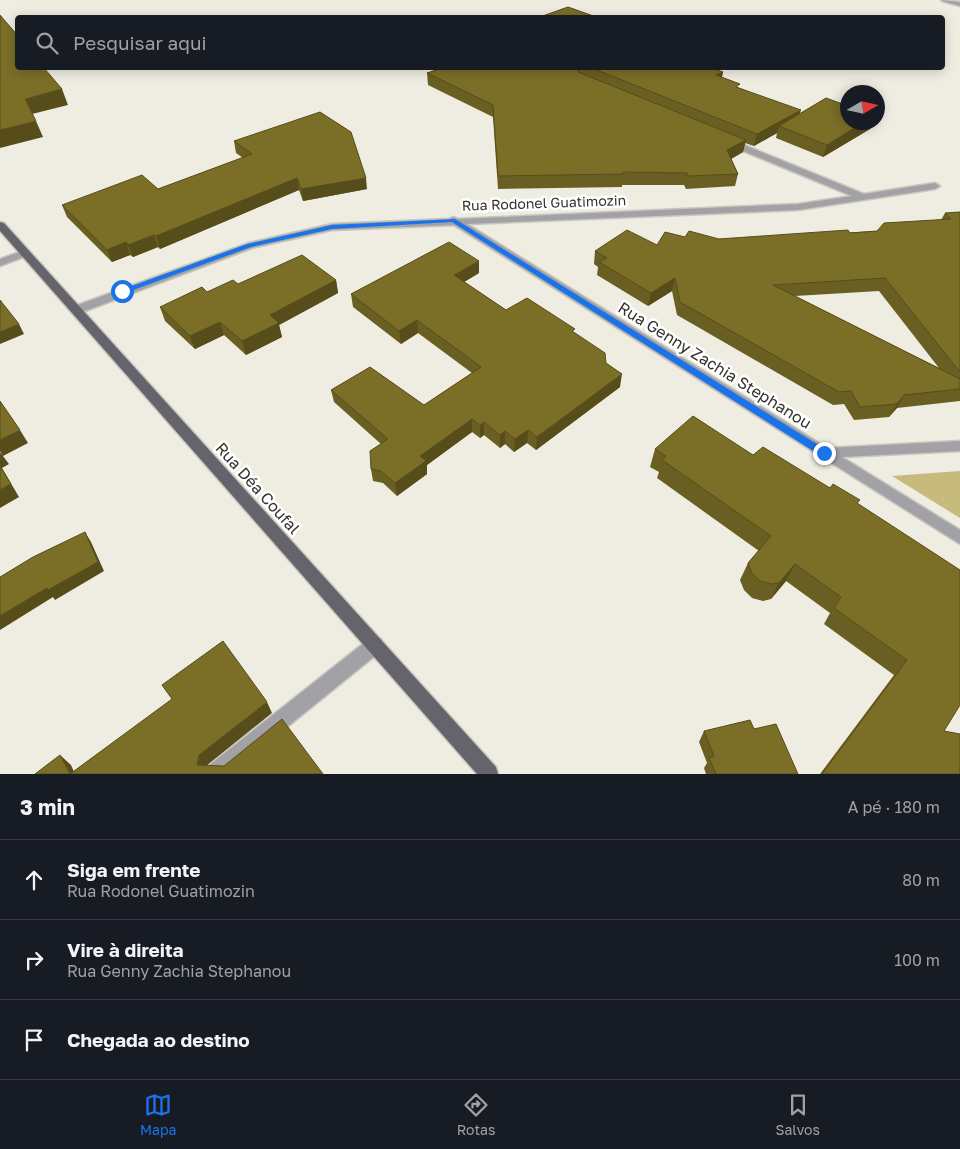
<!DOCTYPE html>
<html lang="pt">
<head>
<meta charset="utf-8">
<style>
	:root { --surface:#171b24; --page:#20242c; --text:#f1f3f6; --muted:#9ea1a6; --line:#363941; --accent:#1a73e8 }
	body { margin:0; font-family:"Golos Text",sans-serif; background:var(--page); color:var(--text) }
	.compass { position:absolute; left:840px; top:85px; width:45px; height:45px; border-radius:50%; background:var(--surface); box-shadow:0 2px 12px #0003; rotate:81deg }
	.stop { position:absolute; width:15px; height:15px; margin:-11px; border:4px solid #1a73e8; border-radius:50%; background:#fff }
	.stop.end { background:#1a73e8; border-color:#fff; box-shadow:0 1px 5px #0008 }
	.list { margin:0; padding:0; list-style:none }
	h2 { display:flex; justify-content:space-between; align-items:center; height:65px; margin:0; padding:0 20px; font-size:21px }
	h2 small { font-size:16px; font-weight:400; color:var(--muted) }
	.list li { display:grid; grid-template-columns:32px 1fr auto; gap:15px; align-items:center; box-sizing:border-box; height:80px; padding:0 20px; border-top:1px solid var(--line) }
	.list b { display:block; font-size:19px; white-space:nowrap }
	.list p { margin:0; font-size:16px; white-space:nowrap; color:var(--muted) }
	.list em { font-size:16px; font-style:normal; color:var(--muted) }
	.icon { flex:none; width:28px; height:28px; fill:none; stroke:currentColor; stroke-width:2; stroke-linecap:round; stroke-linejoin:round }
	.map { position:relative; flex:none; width:960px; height:774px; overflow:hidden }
	.search { position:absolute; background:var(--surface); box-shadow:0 2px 12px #0003; left:15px; right:15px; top:15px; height:55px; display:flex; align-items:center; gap:12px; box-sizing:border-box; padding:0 18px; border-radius:5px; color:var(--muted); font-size:19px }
	.sheet { height:305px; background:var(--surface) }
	nav { display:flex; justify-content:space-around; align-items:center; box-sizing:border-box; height:70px; border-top:1px solid var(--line); background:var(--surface); font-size:14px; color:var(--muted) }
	nav a { display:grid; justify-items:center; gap:2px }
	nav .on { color:var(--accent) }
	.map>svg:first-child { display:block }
	.green { fill:#c6ba7c }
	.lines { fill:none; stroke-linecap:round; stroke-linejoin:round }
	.minor-casing { stroke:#c9c8be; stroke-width:3 }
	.major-casing { stroke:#c9c8be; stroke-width:3 }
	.minor { fill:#a2a1a6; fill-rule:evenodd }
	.major { fill:#65636b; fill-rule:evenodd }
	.wall { fill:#6a5f22; fill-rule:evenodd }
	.shaded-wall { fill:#564d1b }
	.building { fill:#7b6e27; stroke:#564d1b }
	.route { fill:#1a73e8 }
	.labels { text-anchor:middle; stroke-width:5; stroke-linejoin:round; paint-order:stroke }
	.far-street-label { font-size:14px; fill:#33332e; stroke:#fff }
	.street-label { font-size:16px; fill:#33332e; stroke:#fff }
</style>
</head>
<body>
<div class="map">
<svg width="960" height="774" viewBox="0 0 960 774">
	<rect width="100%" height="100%" fill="#efede2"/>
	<path class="green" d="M 960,471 L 960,518 L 892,476 Z"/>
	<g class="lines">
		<g class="minor-casing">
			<path id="minor" d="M 941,0 L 960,2 L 960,6 L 942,1 Z
				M 726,140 L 732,140 L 864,194 L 935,183 L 940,186 L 935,189 L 798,210 L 467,224 L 827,448 L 960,441 L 960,451 L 842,457 L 960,530 L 960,544 L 454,225 L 332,230 L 252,248 L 80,313 L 72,313 L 70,310 L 72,307 L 249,243 L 332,224 L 449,219 L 453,217 L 458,219 L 798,204 L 852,196 L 726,144 Z
				M 25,250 L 29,251 L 29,255 L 0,266 L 0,259 Z
				M 375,637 L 381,639 L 383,645 L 381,651 L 229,774 L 205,774 L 207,767 L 369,639 Z"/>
		</g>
		<g class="major-casing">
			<path id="major" d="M 0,222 L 4,223 L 496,767 L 498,774 L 477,774 L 0,231 Z"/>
		</g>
		<use href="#minor" class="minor"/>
		<use href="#major" class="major"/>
	</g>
	<path class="wall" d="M 442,68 L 711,68 L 723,72 L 722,77 L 739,88 L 800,114 L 848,122 L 872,122 L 870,129 L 823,157 L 776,138 L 777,133 L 754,146 L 745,143 L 743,152 L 731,159 L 738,174 L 735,186 L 686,189 L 684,185 L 622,185 L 622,187 L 498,189 L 493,117 L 428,85 L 427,73 Z
		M 234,141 L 367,189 L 303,201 L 299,190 L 160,249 L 158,247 L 133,257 L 130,255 L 112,262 L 67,217 L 62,205 L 158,189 L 243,158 L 236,153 Z
		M 960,212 L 960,401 L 897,408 L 889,417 L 854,420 L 844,404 L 833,405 L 677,315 L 672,291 L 648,306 L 597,275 L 598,267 L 594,264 L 595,251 L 657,245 L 685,237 L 719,239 L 877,231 L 941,220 L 945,213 ZM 879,291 L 939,368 L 795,296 Z
		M 479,273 L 464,282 L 506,310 L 575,333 L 606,363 L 620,387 L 536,450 L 527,443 L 514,452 L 505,444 L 500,448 L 484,435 L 480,438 L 472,432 L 427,465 L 427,474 L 397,496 L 383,483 L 373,481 L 371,469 L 381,444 L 334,402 L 331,390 L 424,405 L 472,373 L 418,333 L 401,344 L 353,307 L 351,294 Z
		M 336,280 L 338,293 L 279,325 L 282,337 L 246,355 L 224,335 L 195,349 L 165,321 L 160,307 L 207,292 L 238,284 Z
		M 655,449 L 753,455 L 830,488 L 858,504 L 960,774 L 820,774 L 894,675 L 824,624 L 830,613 L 786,581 L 771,599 L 763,601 L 752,598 L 744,590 L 740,580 L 748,563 L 759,551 L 657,478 L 659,472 L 650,467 Z
		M 704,731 L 798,774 L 706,774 L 704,768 L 707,763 L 699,742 Z"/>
	<path class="shaded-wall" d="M 723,72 L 720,83 L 716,75 Z
		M 62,89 L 68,105 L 32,114 L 25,99 Z
		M 801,110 L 797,122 L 779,126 L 777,133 L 754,146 L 757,134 Z
		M 36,121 L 43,137 L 0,148 L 0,130 Z
		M 864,122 L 872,122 L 870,129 L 823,157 L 827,145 Z
		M 746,140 L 743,152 L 724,163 L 727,150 Z
		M 297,178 L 299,190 L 160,249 L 156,236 Z
		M 366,178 L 367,189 L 303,201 L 301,189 Z
		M 154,235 L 158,247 L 133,257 L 128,245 Z
		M 126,242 L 130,255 L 112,262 L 107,250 Z
		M 479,261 L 479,273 L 454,288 L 454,275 Z
		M 675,278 L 672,291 L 648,306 L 651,293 Z
		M 336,280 L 338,293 L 279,325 L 282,337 L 246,355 L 242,341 L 270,315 Z
		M 417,320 L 418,333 L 401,344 L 399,331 Z
		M 220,322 L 224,335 L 195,349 L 190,336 Z
		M 19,324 L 24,334 L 0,344 L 0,332 Z
		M 622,374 L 620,387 L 536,450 L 537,437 Z
		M 904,395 L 897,408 L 889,417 L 897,404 Z
		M 472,419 L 472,432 L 427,465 L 427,474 L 397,496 L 395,483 L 420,456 Z
		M 484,422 L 484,435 L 480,438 L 480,425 Z
		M 20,430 L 28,443 L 3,456 L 0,451 L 0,440 Z
		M 528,430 L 527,443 L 514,452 L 515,439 Z
		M 505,431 L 505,444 L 500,448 L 500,435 Z
		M 0,452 L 9,464 L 2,468 L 19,497 L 0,508 Z
		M 85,532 L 91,542 L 104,571 L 55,600 L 53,597 L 0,630 L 0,616 Z
		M 795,564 L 786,581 L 771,599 L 779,583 Z
		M 267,702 L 272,713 L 206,766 L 197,765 L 199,755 Z
		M 60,755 L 71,765 L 75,774 L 70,774 Z"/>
	<path class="building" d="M 568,7 L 599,18 L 537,18 Z
		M 0,15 L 18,36 L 18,68 L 44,68 L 62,89 L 25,99 L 36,121 L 0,130 Z
		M 442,68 L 579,68 L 578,72 L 746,140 L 727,150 L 738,174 L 688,176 L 687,173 L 623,172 L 623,174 L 498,176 L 493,105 L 427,73 Z
		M 592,68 L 711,68 L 723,72 L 716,75 L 740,84 L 736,87 L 801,110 L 757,134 Z
		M 826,98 L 848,106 L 848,122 L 864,122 L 827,145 L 779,126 Z
		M 320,112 L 351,132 L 366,178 L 301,189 L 297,178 L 156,236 L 154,235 L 128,245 L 126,242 L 107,250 L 62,205 L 142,175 L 158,189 L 252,154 L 234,141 Z
		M 960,212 L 960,372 L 885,278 L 773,285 L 960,379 L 960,389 L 904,395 L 897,404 L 860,407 L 851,391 L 839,392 L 680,302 L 675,278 L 651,293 L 599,262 L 607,258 L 595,251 L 627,230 L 657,245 L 665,232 L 685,237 L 689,231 L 719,239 L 848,230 L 850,233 L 877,231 L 884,223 L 951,219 L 945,213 Z
		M 449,242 L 479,261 L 454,275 L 506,310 L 527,298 L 575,329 L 572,331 L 605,353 L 606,363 L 622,374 L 537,437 L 528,430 L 515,439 L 505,431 L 500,435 L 484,422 L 480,425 L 472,419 L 420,456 L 426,461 L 395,483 L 381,471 L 371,469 L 370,451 L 388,439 L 331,390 L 370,367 L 424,405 L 481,367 L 417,320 L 399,331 L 351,294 Z
		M 302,255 L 336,280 L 270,315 L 279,323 L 242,341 L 220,322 L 190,336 L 160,307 L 202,287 L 207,292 L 233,280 L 238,284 Z
		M 0,300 L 19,324 L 0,332 Z
		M 0,401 L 20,430 L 0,440 Z
		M 693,416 L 753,455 L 763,447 L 830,488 L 833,484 L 860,500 L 857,503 L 960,570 L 960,705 L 944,731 L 960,734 L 960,774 L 822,774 L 907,660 L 834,608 L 841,597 L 795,564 L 779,583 L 771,584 L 760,581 L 752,573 L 748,563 L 771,536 L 662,460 L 666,456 L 655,449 Z
		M 0,466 L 11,484 L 0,490 Z
		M 85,532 L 98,562 L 48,590 L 47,588 L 0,616 L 0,577 L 33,557 Z
		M 223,641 L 267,702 L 199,755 L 197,765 L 224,766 L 282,719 L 323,774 L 35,774 L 60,755 L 70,774 L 172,699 L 162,685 Z
		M 750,720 L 754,729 L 776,724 L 798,774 L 716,774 L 709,758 L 714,756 L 704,731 Z"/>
	<path class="route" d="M 455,219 L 828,451 L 828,456 L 821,456 L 452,222 L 332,229 L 251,247 L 125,293 L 118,291 L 247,244 L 332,225 Z"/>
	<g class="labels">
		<g class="far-street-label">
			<text transform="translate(544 203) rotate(-2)" y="5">Rua Rodonel Guatimozin</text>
		</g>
		<g class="street-label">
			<text transform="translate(715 365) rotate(32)" y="6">Rua Genny Zachia Stephanou</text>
			<text transform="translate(258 488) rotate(48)" y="6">Rua Déa Coufal</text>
		</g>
	</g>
</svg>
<svg class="compass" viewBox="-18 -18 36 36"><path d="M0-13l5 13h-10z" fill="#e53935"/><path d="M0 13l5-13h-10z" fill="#9ea1a6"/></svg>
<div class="stop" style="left:122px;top:291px"></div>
<div class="stop end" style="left:824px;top:453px"></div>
<div class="search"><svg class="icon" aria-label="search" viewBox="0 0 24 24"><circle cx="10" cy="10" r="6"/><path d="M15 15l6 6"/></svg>Pesquisar aqui</div>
</div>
<section class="sheet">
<h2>3 min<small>A pé · 180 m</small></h2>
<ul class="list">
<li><svg class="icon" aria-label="ahead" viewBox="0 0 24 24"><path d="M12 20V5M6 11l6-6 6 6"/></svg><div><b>Siga em frente</b><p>Rua Rodonel Guatimozin</p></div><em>80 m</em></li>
<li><svg class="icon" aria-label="right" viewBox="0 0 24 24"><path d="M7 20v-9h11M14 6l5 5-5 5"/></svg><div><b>Vire à direita</b><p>Rua Genny Zachia Stephanou</p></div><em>100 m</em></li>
<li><svg class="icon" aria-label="arrive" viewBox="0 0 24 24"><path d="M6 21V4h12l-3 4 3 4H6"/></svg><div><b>Chegada ao destino</b></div></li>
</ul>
</section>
<nav>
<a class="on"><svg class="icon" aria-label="map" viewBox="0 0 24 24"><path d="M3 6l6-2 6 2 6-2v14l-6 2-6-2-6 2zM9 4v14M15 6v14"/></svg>Mapa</a>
<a><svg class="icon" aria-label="directions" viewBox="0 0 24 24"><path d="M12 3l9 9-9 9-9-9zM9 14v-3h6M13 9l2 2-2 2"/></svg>Rotas</a>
<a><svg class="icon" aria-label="saved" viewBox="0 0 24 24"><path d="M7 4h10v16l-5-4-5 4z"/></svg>Salvos</a>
</nav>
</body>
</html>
